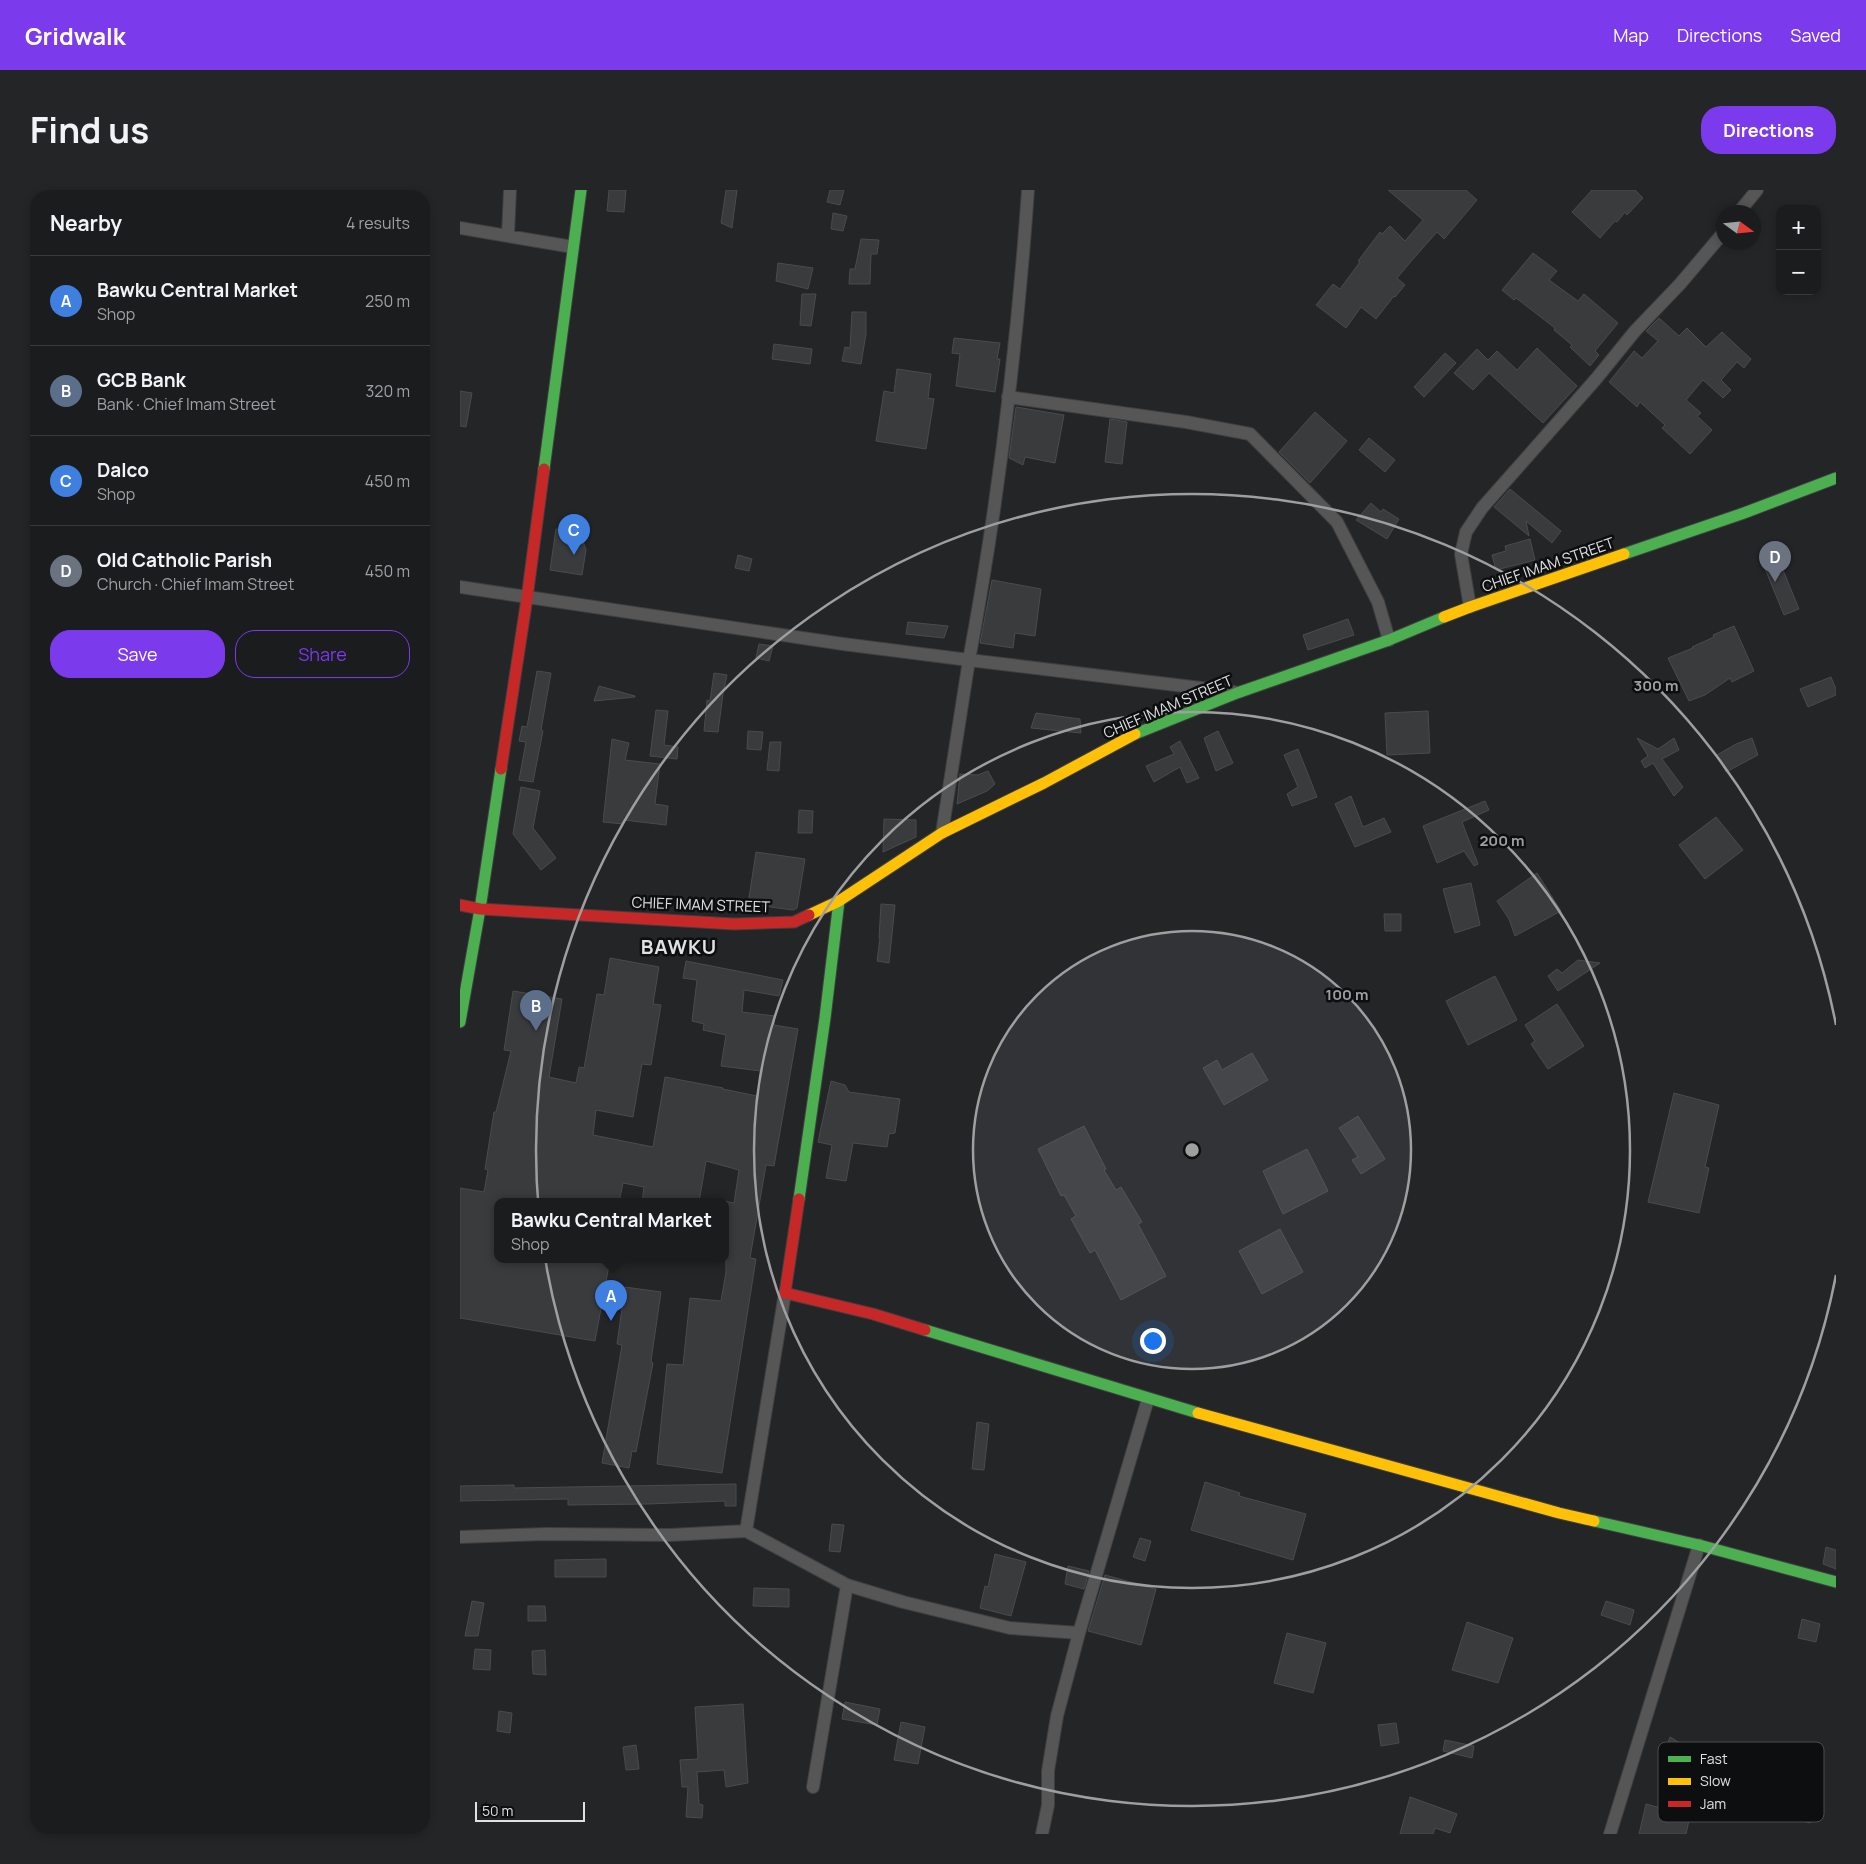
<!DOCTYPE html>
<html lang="en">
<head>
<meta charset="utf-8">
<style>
	:root { --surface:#1a1c1d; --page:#232526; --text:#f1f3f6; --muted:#9fa1a4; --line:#383a3b; --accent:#7c3aed }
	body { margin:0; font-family:Manrope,sans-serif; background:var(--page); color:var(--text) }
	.controls { position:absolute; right:15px; top:15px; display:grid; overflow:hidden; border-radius:10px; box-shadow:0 2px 8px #0003 }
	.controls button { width:45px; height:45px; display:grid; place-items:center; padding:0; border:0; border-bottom:1px solid var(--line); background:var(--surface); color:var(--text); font:25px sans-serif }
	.compass { position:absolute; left:1256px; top:15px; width:45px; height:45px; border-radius:50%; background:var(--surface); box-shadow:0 2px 8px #0003; rotate:105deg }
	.scale { position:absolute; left:15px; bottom:12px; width:110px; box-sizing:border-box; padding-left:5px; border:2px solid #dfe1e3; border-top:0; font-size:14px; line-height:18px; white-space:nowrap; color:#dfe1e3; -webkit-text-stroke:4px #0d0e0f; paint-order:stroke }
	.you { position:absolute; left:692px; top:1150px; width:18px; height:18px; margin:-12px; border:4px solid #fff; border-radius:50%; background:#1a73e8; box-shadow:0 0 0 8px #1a73e833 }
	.badge { display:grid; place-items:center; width:32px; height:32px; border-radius:50%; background:var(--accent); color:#fff; font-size:16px; font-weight:700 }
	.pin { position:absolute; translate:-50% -41px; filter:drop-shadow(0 1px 2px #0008) }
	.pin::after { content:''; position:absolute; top:26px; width:18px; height:15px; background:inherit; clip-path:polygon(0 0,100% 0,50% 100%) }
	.popup { position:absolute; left:34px; top:1008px; width:235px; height:65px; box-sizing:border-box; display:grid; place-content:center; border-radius:10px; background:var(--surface); filter:drop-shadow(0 1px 4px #0005); font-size:16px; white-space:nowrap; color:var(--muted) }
	.popup b { font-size:19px; color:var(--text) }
	.popup::after { content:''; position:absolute; left:50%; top:100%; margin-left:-10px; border:10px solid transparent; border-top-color:var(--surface) }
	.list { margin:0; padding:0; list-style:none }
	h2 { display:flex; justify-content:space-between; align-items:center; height:65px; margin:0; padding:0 20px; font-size:21px }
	h2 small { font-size:16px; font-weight:400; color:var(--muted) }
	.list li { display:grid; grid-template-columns:32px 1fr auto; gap:15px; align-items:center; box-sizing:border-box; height:90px; padding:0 20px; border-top:1px solid var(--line) }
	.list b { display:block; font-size:19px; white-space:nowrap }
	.list p { margin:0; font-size:16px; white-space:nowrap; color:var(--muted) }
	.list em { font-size:16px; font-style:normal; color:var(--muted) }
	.actions { display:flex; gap:10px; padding:15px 20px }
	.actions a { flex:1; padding:11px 0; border:1px solid var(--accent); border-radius:20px; text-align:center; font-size:18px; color:var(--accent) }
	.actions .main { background:var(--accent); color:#fff }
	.map { position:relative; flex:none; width:1376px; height:1644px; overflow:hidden; border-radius:20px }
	header { display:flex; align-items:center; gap:30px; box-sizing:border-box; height:70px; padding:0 25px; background:var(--accent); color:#fff }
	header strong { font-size:24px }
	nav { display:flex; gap:28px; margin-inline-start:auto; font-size:18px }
	.intro { display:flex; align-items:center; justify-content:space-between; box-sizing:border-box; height:120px; padding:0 30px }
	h1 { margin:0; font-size:35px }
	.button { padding:12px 22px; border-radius:20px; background:var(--accent); color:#fff; font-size:18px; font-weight:700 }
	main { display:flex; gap:30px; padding:0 30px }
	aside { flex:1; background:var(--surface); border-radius:20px; box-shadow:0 2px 8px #0003 }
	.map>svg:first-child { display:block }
	.building { fill:#3a3b3d; stroke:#494b4d }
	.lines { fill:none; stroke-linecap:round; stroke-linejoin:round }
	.street-casing { stroke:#3e3f40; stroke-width:14 }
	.fast-casing { stroke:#3e3f40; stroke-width:13 }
	.slow-casing { stroke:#3e3f40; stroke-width:13 }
	.jam-casing { stroke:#3e3f40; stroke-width:13 }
	.street { stroke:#565657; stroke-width:12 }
	.fast { stroke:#4caf50; stroke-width:11 }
	.slow { stroke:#ffc107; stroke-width:11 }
	.jam { stroke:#c62828; stroke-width:11 }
	.ring { fill:none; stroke:#9d9fa1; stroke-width:2.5 }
	.labels { text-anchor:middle; stroke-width:5; stroke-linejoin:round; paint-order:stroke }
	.street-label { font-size:15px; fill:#dfe1e3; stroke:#0d0e0f }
	.district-label { font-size:20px; font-weight:bold; letter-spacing:1px; fill:#dfe1e3; stroke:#0d0e0f }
	.key { fill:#0d0e0f; stroke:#4c4d4f; stroke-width:1 }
	.key-label { font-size:14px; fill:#dfe1e3 }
	.centre { fill:#9d9fa1; stroke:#0d0e0f; stroke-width:2.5 }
	.ring-label { font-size:15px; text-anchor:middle; font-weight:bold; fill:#9d9fa1; stroke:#0d0e0f; stroke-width:5; stroke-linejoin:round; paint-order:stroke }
</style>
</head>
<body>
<header>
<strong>Gridwalk</strong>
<nav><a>Map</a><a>Directions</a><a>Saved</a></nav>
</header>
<div class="intro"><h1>Find us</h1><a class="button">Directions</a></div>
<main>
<aside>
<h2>Nearby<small>4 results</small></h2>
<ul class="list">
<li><span class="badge" style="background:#3f7fe0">A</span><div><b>Bawku Central Market</b><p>Shop</p></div><em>250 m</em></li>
<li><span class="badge" style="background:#5c6f8a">B</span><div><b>GCB Bank</b><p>Bank · Chief Imam Street</p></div><em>320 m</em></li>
<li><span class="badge" style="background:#3f7fe0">C</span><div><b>Dalco</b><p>Shop</p></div><em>450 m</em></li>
<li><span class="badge" style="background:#6b7280">D</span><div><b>Old Catholic Parish</b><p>Church · Chief Imam Street</p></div><em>450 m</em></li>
</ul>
<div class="actions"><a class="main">Save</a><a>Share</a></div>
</aside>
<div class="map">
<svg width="1376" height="1644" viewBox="0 0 1376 1644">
	<rect width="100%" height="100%" fill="#232527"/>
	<path class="building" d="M 149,0 L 166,0 L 164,22 L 147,21 Z
		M 266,0 L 277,0 L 272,38 L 261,33 Z
		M 370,0 L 384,0 L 380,15 L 367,12 Z
		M 928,0 L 1006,0 L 1017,10 L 984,49 L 977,42 L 954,68 L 937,88 L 945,95 L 935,107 L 934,106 L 916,129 L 901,117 L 886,138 L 856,115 L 873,94 L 880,99 L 900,72 L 898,71 L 920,42 L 922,44 L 930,36 L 945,51 L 963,30 Z
		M 1132,0 L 1175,0 L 1183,8 L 1167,25 L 1165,22 L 1157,32 L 1155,31 L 1140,48 L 1112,22 Z
		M 373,23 L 387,26 L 383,41 L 371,39 Z
		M 401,49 L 419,50 L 417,64 L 411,64 L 410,94 L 389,94 L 390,79 L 395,79 Z
		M 1073,63 L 1097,81 L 1089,90 L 1118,111 L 1124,104 L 1158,133 L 1135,161 L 1139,165 L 1130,176 L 1110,157 L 1112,155 L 1094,140 L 1095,138 L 1056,108 L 1054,110 L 1042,100 Z
		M 318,73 L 353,78 L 348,99 L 316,91 Z
		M 342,104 L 356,104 L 351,136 L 340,135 Z
		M 392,122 L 406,122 L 406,144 L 401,174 L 382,171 L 385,157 L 390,158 Z
		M 1199,128 L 1219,146 L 1227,138 L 1246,157 L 1262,142 L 1291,169 L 1284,178 L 1277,172 L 1261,190 L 1271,200 L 1263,208 L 1243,190 L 1226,210 L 1241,223 L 1237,226 L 1252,240 L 1230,264 L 1202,238 L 1205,235 L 1180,212 L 1177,217 L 1149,192 L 1174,161 L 1182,168 L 1198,151 L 1186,141 Z
		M 494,148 L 540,153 L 537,169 L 540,169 L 535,202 L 496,196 L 500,164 L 492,163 Z
		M 314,154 L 352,159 L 350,174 L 312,169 Z
		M 1077,158 L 1117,196 L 1083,233 L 1029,183 L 1013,200 L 994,183 L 1017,159 L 1028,170 L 1037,161 L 1057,180 Z
		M 985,163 L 996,173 L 964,207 L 954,197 Z
		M 437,179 L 471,184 L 468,208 L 474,209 L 466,259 L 416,251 L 424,201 L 434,203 Z
		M 0,201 L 12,203 L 6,237 L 0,236 Z
		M 556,217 L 604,225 L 595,273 L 565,267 L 563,275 L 549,268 Z
		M 855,222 L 887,251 L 850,293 L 819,262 Z
		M 650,229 L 667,232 L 662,274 L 645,272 Z
		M 909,248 L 935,270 L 925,282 L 899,260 Z
		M 1050,299 L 1101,341 L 1092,353 L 1066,331 L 1069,346 L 1034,317 Z
		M 911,313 L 921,322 L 923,319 L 939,329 L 927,349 L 896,330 Z
		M 96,339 L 120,342 L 126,360 L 122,385 L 90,380 Z
		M 1070,349 L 1075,370 L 1036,380 L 1032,365 L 1046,361 L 1045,356 Z
		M 1316,363 L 1339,419 L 1324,425 L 1301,369 Z
		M 278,365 L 292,369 L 289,381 L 275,378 Z
		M 532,390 L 581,399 L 575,446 L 555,443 L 553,458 L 520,453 Z
		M 888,429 L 894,445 L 848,460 L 843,445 Z
		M 448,432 L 488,436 L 484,448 L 446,444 Z
		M 1274,436 L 1294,481 L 1272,492 L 1270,488 L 1245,505 L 1229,511 L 1208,468 L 1233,458 L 1232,457 L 1254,447 L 1253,445 Z
		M 299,454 L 313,456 L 309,471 L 296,468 Z
		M 77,481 L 91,483 L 81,540 L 83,541 L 73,592 L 59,590 L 66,552 L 59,551 L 62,536 L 67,537 Z
		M 254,483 L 267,485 L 263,504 L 258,542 L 244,541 L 247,510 L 250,511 Z
		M 1371,487 L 1376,499 L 1376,505 L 1348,517 L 1340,499 Z
		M 139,496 L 175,506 L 175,507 L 134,511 Z
		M 196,520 L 208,521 L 204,555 L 218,557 L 217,569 L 190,566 Z
		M 968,521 L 970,563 L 927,565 L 925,523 Z
		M 576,523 L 620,529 L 621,543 L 571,538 Z
		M 288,541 L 303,542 L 301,560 L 287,559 Z
		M 758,541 L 773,573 L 756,581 L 744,548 Z
		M 1177,548 L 1198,559 L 1214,548 L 1219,560 L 1202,569 L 1223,597 L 1214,606 L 1193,573 L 1185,578 L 1181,571 L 1188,566 Z
		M 1292,548 L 1298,565 L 1266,582 L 1257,565 L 1276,554 Z
		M 152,549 L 169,553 L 165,570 L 200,574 L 195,614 L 208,616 L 206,635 L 164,630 L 163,634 L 143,632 Z
		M 720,551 L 739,588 L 727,593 L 720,577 L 694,592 L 686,576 L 714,564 L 710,557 Z
		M 310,552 L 321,552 L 319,581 L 307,580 Z
		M 838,559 L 857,607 L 832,616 L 827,604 L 838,597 L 824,565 Z
		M 528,581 L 535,594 L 527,601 L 497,614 L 500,584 L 518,585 Z
		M 61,597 L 80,601 L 73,638 L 96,668 L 81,680 L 53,644 Z
		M 891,606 L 903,637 L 924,628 L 931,642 L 895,657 L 875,614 Z
		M 1025,611 L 1029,620 L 1002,632 L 1018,674 L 1014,676 L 1004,661 L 977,673 L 963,636 Z
		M 339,620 L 353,621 L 352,643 L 338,643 Z
		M 1256,627 L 1283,660 L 1245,689 L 1219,655 Z
		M 424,629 L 456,630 L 456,647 L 423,662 Z
		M 296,662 L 345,669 L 337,718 L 333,720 L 288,714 Z
		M 1077,683 L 1101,721 L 1055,746 L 1049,729 L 1037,711 Z
		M 1011,693 L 1020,735 L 995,743 L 983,699 Z
		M 421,714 L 435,715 L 429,773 L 417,771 L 420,748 L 419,748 Z
		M 924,724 L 941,724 L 941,741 L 925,741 Z
		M 150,768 L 199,777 L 193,814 L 201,815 L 191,875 L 182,874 L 173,927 L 136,920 L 133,945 L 193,957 L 205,887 L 263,898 L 263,899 L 297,906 L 301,881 L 261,876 L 266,845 L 243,840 L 244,834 L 232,831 L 237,790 L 223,788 L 226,771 L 323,790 L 319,806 L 284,800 L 282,822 L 315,826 L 314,835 L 338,839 L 314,976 L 306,975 L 290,1068 L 296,1069 L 262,1283 L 197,1274 L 207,1174 L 223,1175 L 230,1108 L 261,1111 L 266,1082 L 265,1011 L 274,1013 L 279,980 L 246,971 L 239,1012 L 182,1012 L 184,997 L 163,993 L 159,1012 L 37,1012 L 37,1070 L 150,1070 L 135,1151 L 0,1128 L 0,998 L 24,1002 L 28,980 L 25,979 L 34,922 L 36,922 L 51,861 L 44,860 L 53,801 L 102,809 L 89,887 L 116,893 L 119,877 L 124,878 L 137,804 L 144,805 Z
		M 1118,770 L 1140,773 L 1098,801 L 1088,786 L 1097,779 L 1102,783 Z
		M 1035,786 L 1057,830 L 1008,855 L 986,811 Z
		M 1097,814 L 1124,856 L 1088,879 L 1071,854 L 1075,851 L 1065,835 Z
		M 792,863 L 808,890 L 764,915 L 743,878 L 757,870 L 762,880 Z
		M 371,891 L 385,895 L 389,902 L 440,909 L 435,943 L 429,944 L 427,957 L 393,953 L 386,991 L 366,988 L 372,955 L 358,952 Z
		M 1214,903 L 1259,915 L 1245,977 L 1249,978 L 1239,1023 L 1188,1012 Z
		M 898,926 L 925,969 L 901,984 L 892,970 L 898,967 L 879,938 Z
		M 624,936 L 646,979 L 644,980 L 656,1000 L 661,997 L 682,1032 L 678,1034 L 706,1086 L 661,1110 L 635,1060 L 630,1063 L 611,1029 L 616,1026 L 604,1005 L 601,1006 L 578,959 Z
		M 847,959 L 868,1001 L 823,1024 L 803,981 Z
		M 820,1039 L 843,1082 L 802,1104 L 779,1061 Z
		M 165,1097 L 201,1102 L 191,1171 L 193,1173 L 176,1262 L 172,1261 L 169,1278 L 142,1273 L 162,1155 L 157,1154 Z
		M 517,1232 L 529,1234 L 524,1280 L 512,1279 Z
		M 745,1292 L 780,1303 L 779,1306 L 846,1324 L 833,1370 L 731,1340 Z
		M 276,1294 L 276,1316 L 265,1316 L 265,1311 L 187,1314 L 108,1315 L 108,1309 L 0,1311 L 0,1296 L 54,1295 L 54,1298 Z
		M 372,1334 L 384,1335 L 380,1362 L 369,1361 Z
		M 680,1348 L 691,1351 L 685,1371 L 673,1367 Z
		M 1366,1357 L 1376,1360 L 1376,1379 L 1363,1374 Z
		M 535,1364 L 566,1372 L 551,1426 L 520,1418 L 525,1396 L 528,1397 Z
		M 146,1369 L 146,1387 L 95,1387 L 95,1370 Z
		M 608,1376 L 629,1381 L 624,1399 L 605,1394 Z
		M 645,1385 L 696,1399 L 681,1455 L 628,1441 Z
		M 294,1398 L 329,1399 L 329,1417 L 293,1416 Z
		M 12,1411 L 24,1413 L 18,1446 L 5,1446 Z
		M 1146,1411 L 1174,1420 L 1170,1435 L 1141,1425 Z
		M 68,1416 L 85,1416 L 86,1431 L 68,1431 Z
		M 1342,1429 L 1360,1434 L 1356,1452 L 1338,1448 Z
		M 1007,1432 L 1053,1448 L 1038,1493 L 992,1480 Z
		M 827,1443 L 866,1453 L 853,1503 L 814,1493 Z
		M 15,1459 L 31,1460 L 30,1480 L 13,1479 Z
		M 85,1460 L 86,1485 L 73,1484 L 72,1461 Z
		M 385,1512 L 420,1519 L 417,1535 L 382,1529 Z
		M 283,1514 L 288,1593 L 266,1597 L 264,1580 L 237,1582 L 239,1614 L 243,1615 L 242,1628 L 226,1627 L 228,1597 L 222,1597 L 220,1570 L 238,1569 L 235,1517 Z
		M 39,1521 L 52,1523 L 50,1543 L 37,1541 Z
		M 441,1532 L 465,1537 L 458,1574 L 434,1570 Z
		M 936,1533 L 939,1553 L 921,1556 L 918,1535 Z
		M 1210,1547 L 1230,1559 L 1223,1583 L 1200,1575 Z
		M 985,1550 L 1014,1556 L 1012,1568 L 983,1561 Z
		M 176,1555 L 179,1579 L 166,1580 L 163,1557 Z
		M 950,1607 L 997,1624 L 990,1643 L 975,1638 L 973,1644 L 940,1644 Z
		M 1270,1607 L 1290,1611 L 1286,1627 L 1267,1622 Z
		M 1341,1607 L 1355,1610 L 1350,1633 L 1336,1629 Z
		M 1186,1614 L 1230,1626 L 1226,1644 L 1179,1644 Z"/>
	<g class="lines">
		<g class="street-casing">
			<path id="street" d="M 568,0 C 557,158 538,315 509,470 L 774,502
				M 1279,22 L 1297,0
				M 0,38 L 113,57
				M 48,45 L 50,0
				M 548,207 L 726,232 L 790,244 L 877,332 L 918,412 L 929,450
				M 0,397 L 383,454 L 509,470 L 482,643
				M 1010,417 L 1001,364 L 1006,342 L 1022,318 L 1136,189 L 1175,141 L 1220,94 L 1264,42
				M 286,1341 L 387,1395 L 443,1412 L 550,1438 L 619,1443
				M 0,1347 L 86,1344 L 210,1345 L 286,1341 L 325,1103
				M 353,1597 L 387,1395
				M 582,1644 L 588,1615 L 588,1581 L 597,1526 L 619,1443 L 688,1209
				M 1150,1644 L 1239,1355"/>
		</g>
		<g class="fast-casing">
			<path id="fast" d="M 84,279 L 121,0
				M 1164,364 L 1284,323 L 1376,288
				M 675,544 L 777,503 L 929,450 L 984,427
				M 0,832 L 20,719 L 41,579
				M 339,1009 L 365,828 L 379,711
				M 465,1140 L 738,1223
				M 1134,1331 L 1239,1355 L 1376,1392"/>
		</g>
		<g class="slow-casing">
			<path id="slow" d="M 984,427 L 1010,417 L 1164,364
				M 349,725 L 379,711 L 482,643 L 584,593 L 675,544
				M 738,1223 L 1099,1323 L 1134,1331"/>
		</g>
		<g class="jam-casing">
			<path id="jam" d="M 41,579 L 67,408 L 84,279
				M 0,715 L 20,719 L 274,734 L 334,732 L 349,725
				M 339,1009 L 325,1103 L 413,1124 L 465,1140"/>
		</g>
		<use href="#street" class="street"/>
		<use href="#fast" class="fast"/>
		<use href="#slow" class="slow"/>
		<use href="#jam" class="jam"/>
	</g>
	<circle cx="732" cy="960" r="219" fill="#9d9fa1" fill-opacity=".12"/>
	<g class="ring">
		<circle cx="732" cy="960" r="219"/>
		<circle cx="732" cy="960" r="438"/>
		<path d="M1376 1085A656 656 0 1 1 1376 835"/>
	</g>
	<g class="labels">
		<g class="street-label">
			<text transform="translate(1088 375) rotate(-19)" y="5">CHIEF IMAM STREET</text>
			<text transform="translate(708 517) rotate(-23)" y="5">CHIEF IMAM STREET</text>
			<text transform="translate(241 715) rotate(2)" y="5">CHIEF IMAM STREET</text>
		</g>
		<g class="district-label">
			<text x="219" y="764">BAWKU</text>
		</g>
	</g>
	<rect x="1198" y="1552" width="166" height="80" rx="8" class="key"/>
	<rect x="1208" y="1566" width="23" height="6" fill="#4caf50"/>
	<rect x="1208" y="1588" width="23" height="7" fill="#ffc107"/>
	<rect x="1208" y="1611" width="23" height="6" fill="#c62828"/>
	<g class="key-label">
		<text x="1240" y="1574">Fast</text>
		<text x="1240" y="1596">Slow</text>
		<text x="1240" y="1619">Jam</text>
	</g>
	<circle cx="732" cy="960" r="8" class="centre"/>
	<g class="ring-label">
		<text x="1196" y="501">300 m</text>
		<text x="1042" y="656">200 m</text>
		<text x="887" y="810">100 m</text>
	</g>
</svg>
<div class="controls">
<button>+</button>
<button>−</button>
</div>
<svg class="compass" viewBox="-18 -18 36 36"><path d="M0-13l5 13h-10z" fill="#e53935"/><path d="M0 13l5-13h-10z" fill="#9fa1a4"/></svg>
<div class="scale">50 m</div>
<div class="you"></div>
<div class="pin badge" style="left:151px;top:1131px;background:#3f7fe0">A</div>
<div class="popup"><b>Bawku Central Market</b>Shop</div>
<div class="pin badge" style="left:76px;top:841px;background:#5c6f8a">B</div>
<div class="pin badge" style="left:114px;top:365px;background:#3f7fe0">C</div>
<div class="pin badge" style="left:1315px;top:392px;background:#6b7280">D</div>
</div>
</main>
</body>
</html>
